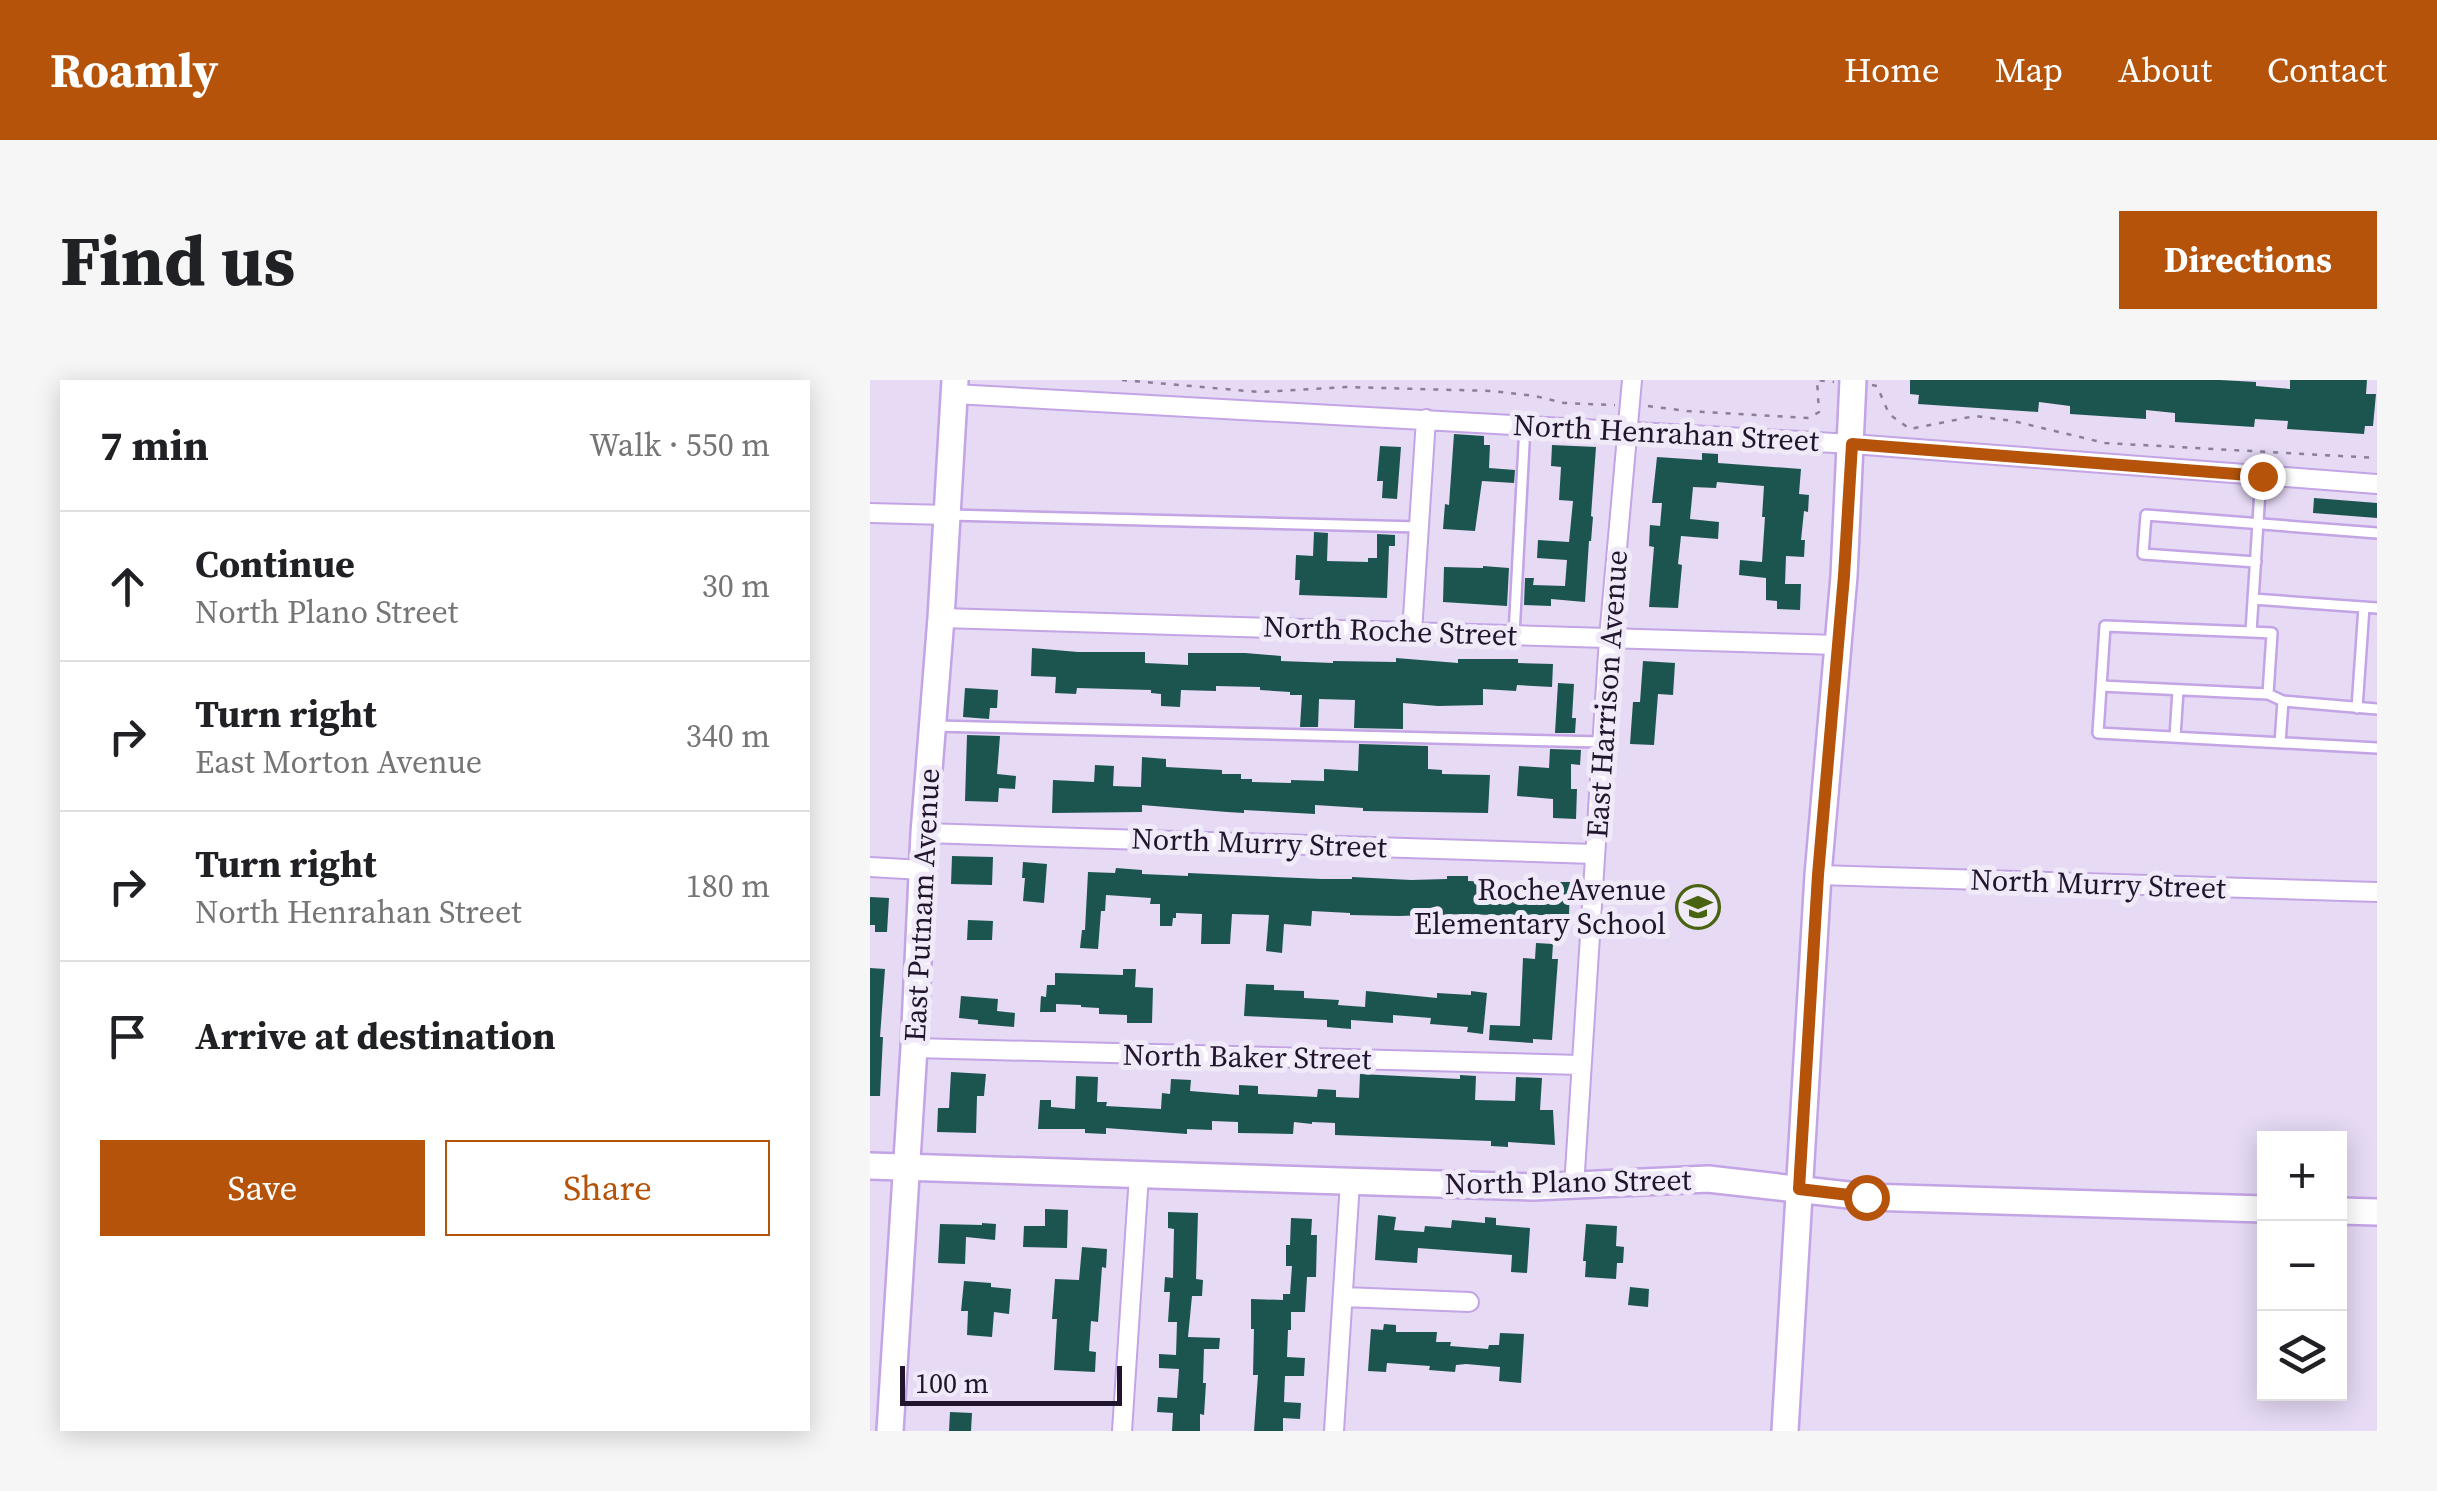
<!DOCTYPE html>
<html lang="en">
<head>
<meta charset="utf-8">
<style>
	:root { --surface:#fff; --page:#f6f6f6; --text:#202124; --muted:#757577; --line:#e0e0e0; --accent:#b45309 }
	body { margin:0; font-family:"Source Serif 4",serif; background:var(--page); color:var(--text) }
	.controls { position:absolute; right:30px; bottom:30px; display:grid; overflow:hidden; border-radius:0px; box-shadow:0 5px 25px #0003 }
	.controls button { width:90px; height:90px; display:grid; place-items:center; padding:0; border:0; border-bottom:2px solid var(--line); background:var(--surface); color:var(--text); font:50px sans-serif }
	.scale { position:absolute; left:30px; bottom:25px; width:222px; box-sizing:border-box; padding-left:10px; border:5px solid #21152d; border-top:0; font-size:28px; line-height:35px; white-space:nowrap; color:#21152d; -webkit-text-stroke:8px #f0eaf8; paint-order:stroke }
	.stop { position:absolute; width:30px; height:30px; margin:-22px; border:8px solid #b45309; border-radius:50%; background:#fff }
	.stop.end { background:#b45309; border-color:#fff; box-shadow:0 2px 10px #0008 }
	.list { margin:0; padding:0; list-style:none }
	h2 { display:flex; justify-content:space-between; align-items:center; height:130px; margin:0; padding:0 40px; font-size:42px }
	h2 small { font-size:32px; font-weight:400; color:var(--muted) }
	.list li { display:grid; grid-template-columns:65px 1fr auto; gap:30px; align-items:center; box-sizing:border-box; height:150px; padding:0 40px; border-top:2px solid var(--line) }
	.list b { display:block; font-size:38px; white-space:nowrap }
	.list p { margin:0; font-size:32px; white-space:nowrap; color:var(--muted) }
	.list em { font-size:32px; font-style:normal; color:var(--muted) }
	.actions { display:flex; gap:20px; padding:30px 40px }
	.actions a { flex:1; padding:22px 0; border:2px solid var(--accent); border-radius:0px; text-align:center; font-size:35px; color:var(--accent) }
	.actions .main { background:var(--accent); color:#fff }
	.icon { flex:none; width:55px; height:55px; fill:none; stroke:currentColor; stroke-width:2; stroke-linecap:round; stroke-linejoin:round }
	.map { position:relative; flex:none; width:1507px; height:1051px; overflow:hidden; border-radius:0px }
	header { display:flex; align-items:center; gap:60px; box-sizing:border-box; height:140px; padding:0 50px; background:var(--accent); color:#fff }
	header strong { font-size:48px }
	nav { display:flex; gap:55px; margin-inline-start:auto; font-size:35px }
	.intro { display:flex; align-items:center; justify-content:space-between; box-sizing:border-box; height:240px; padding:0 60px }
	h1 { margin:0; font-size:70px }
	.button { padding:25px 45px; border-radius:0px; background:var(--accent); color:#fff; font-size:35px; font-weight:700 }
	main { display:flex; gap:60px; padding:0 60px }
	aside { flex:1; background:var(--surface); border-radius:0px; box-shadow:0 5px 25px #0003 }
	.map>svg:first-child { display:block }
	.building { fill:#1c554f }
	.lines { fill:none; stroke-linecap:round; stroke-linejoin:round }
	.lane-casing { stroke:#c3a4e5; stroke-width:14 }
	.street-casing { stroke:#c3a4e5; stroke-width:22 }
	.secondary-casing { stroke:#c3a4e5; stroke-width:30 }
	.path { stroke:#8b7f98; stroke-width:2.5; stroke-dasharray:5 8; stroke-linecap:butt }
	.lane { stroke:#fff; stroke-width:9 }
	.street { stroke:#fff; stroke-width:18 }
	.secondary { stroke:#fff; stroke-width:25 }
	.route { stroke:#b45309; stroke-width:12 }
	.labels { text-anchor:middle; stroke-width:10; stroke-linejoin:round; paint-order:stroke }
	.street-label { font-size:30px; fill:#21152d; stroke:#f0eaf8 }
	.poi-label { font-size:30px; fill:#21152d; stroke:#f0eaf8; text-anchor:end }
</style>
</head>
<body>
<header>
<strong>Roamly</strong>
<nav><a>Home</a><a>Map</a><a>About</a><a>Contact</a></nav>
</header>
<div class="intro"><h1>Find us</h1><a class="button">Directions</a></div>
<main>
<aside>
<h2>7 min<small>Walk · 550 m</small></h2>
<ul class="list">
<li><svg class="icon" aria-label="ahead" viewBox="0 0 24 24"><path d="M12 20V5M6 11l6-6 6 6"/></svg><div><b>Continue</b><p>North Plano Street</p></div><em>30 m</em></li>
<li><svg class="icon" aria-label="right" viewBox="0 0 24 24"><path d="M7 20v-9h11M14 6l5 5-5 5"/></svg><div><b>Turn right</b><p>East Morton Avenue</p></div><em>340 m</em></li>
<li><svg class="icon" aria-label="right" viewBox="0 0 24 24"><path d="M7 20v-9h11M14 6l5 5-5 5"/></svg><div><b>Turn right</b><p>North Henrahan Street</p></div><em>180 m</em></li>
<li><svg class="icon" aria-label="arrive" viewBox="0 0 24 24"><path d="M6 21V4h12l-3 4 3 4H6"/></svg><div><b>Arrive at destination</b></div></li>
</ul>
<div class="actions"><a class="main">Save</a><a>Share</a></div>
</aside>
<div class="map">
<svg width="1507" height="1051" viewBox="0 0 1507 1051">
	<rect width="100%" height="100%" fill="#e6daf5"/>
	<path class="building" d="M 1040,0 L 1350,0 L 1386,2 L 1386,6 L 1420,9 L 1420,0 L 1497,0 L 1496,14 L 1506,14 L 1503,46 L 1495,46 L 1494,54 L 1417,49 L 1418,41 L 1385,39 L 1384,47 L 1305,42 L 1305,33 L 1276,30 L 1276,39 L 1200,34 L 1200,26 L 1169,22 L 1168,32 L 1048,24 L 1049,15 L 1040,14 Z
		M 584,54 L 614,56 L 614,65 L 620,65 L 619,88 L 645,90 L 644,103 L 612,101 L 605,151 L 573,149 L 575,124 L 579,125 Z
		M 682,65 L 726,67 L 721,136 L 723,137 L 721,161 L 719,161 L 715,222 L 681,219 L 681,226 L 654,225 L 655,198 L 664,198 L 663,205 L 695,206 L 697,180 L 667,178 L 668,160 L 699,162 L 703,121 L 689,120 L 691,87 L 681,86 Z
		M 510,66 L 531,67 L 527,119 L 512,118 L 513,101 L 507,101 Z
		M 832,73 L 848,74 L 848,83 L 931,89 L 929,114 L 939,115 L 938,132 L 934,131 L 931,160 L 935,160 L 934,177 L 916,176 L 915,204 L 931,204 L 930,230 L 907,229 L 907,221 L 896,220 L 896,198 L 869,195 L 870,180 L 892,182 L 895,137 L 892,137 L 894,106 L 847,102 L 846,108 L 823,107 L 820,139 L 849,142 L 848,159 L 811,156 L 808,184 L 812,185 L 808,228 L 779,227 L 784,167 L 779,166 L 780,145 L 790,146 L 792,123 L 782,123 L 787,77 L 832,80 Z
		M 1444,118 L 1507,123 L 1507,138 L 1443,133 Z
		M 444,152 L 458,153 L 457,181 L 498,182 L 498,178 L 507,178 L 507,154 L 525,155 L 525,166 L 519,166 L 517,218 L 429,215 L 430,200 L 425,200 L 426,175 L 443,176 Z
		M 613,186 L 639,188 L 637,226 L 573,222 L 574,187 L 613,188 Z
		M 162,268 L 208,272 L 275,272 L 275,283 L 318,285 L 318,273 L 375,273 L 411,276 L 411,281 L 463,283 L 463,281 L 526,282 L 526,278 L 588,283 L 588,279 L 648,279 L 648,283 L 683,284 L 682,307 L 647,305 L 646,311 L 613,309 L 613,325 L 568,326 L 533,323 L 533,349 L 484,348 L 485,320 L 449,319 L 448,347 L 430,347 L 432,315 L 420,315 L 420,312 L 390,310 L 390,307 L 346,306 L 346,311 L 311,310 L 310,327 L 291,326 L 291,314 L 281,313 L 281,310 L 207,308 L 206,314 L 185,313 L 186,297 L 161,296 Z
		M 773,281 L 805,283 L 803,315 L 788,314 L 784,365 L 760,364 L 763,322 L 770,322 Z
		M 688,303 L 704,304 L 702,338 L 706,338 L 705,353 L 685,353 Z
		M 95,308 L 128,310 L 127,328 L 120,328 L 119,339 L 93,337 Z
		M 97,355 L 130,356 L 127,394 L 146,396 L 145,409 L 129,408 L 128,422 L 95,421 Z
		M 489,364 L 558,366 L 558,389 L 572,390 L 572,394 L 620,395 L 618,433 L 493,431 L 493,428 L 445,425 L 445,434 L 374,430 L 374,433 L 357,432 L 272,425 L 272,432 L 182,433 L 183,400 L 224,402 L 225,385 L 244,386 L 243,406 L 271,407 L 272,377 L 296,379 L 296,387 L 352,390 L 352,394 L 371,394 L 371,399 L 382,399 L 382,402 L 421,403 L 421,400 L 454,401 L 454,389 L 488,391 Z
		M 680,369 L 711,370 L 710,385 L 701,384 L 701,409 L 707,409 L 706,439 L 683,438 L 683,419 L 647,416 L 649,386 L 679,388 Z
		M 82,476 L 123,477 L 122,505 L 81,504 Z
		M 153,482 L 177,484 L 174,523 L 153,521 L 155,498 L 152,498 Z
		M 246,488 L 272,490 L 272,494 L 318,496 L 318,493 L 452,499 L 482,499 L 482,497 L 541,500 L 577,499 L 577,496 L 598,496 L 598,501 L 630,502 L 629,515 L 671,517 L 671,507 L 680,507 L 680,502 L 700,502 L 699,535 L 663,535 L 663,545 L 644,544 L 645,536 L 597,534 L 528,536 L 480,535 L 480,533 L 442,531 L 441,546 L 414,544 L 412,573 L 396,571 L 399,535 L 362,534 L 360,564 L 331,564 L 332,534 L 306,533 L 306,538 L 303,538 L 302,546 L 290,546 L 290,524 L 280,524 L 281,518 L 236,515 L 235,531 L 231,531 L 228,569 L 210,568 L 212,550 L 215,550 L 218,492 L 245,493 Z
		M 0,517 L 19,518 L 17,552 L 5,552 L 5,545 L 0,545 Z
		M 98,540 L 123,541 L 122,560 L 97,560 Z
		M 666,563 L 683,564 L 682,579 L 688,579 L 682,660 L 663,659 L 663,663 L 619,660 L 620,645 L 650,646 L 653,578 L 665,579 Z
		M 0,588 L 15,589 L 10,657 L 13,657 L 10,716 L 0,716 Z
		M 253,589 L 266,589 L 265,607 L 283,608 L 282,643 L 257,643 L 257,635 L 229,634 L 229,628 L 211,627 L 211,625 L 186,624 L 186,632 L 170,632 L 171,616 L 176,617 L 177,605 L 185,605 L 185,593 L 253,595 Z
		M 376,604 L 404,605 L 404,610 L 434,611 L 434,618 L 469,620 L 468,625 L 495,627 L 496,611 L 567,618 L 567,613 L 601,615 L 601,611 L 617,613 L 613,654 L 597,652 L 598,647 L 560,644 L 561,638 L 523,635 L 523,643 L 481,640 L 481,649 L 457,647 L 457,640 L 374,636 Z
		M 91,616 L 128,619 L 127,631 L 145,633 L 144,647 L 108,644 L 108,640 L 89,638 Z
		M 81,692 L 116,694 L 114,716 L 107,716 L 106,753 L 67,752 L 68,728 L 79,728 Z
		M 490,694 L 590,699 L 590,695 L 606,696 L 605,720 L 645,721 L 646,697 L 672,698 L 670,730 L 683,730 L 685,765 L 638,762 L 638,767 L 621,766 L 621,761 L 465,755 L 465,743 L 442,742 L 442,744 L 424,742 L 423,754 L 368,753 L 368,742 L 342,741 L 342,750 L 317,749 L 317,754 L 236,748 L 236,754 L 215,753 L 215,749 L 168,749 L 170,720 L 181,720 L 181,727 L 205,729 L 206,696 L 228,697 L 227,722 L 237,722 L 236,726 L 291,729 L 292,713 L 300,714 L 301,699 L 321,700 L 320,711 L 369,715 L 369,705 L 388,706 L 388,714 L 447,717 L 448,709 L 466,710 L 466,717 L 489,718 Z
		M 175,829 L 198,830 L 197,868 L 153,867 L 154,846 L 175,846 Z
		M 298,832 L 328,833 L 326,899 L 333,900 L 332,916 L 322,916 L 318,957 L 350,958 L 349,969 L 334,969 L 333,1003 L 336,1003 L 334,1035 L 330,1034 L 330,1051 L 302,1051 L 303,1033 L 287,1032 L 288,1017 L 307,1018 L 309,989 L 289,988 L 289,974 L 306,975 L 307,942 L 298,942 L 300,912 L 294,912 L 295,897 L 303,898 L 304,849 L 298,848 Z
		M 508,835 L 526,837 L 524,850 L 554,852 L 555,846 L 581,848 L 582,840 L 615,843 L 615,837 L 626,838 L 626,845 L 660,848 L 657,893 L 641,892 L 642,875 L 548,868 L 547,883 L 505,880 Z
		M 421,838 L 442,839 L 441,855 L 447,855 L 446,897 L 437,897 L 435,932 L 421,932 L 421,950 L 418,950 L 417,977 L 435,978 L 434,996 L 415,996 L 414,1022 L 431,1023 L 430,1039 L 413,1038 L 413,1051 L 384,1051 L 388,995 L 383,995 L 384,949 L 381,949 L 381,919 L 413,920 L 413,914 L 420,914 L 422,886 L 416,886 L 416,865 L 420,865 Z
		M 112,843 L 126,844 L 125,860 L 96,857 L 95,884 L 68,883 L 70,844 L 112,845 Z
		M 716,844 L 747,846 L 746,866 L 754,867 L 753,883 L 747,883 L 746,899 L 715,897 L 716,881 L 713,881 Z
		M 212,867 L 237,869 L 236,888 L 232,887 L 228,942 L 221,941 L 219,971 L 226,972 L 225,992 L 184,990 L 187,939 L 182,939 L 185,899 L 209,900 Z
		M 94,901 L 121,903 L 121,907 L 141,909 L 139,934 L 124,932 L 122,957 L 97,955 L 98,931 L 91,931 Z
		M 760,907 L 779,909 L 778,927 L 758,925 Z
		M 514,944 L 526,945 L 526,952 L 567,952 L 566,962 L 581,962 L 580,966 L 618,969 L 619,965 L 629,965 L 630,953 L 654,954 L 651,1003 L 629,1001 L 630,987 L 596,984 L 586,985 L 585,992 L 559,990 L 560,986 L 517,983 L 516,992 L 498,991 L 501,949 L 513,950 Z
		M 80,1032 L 102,1033 L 101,1051 L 79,1051 Z"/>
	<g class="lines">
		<g class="lane-casing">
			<path id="lane" d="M 1391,95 L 1381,252 L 1235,246 L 1228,353 L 1507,368
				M 80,135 L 549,147
				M 1386,182 L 1273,174 L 1276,135 L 1507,153
				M 1383,219 L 1507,228
				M 1381,252 L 1402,253 L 1398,314
				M 644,255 L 655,45
				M 1231,306 L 1398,314 L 1413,321 L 1410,363
				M 1413,321 L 1507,329
				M 1487,328 L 1494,227
				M 65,346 L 732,362
				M 1305,357 L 1308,310"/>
		</g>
		<g class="street-casing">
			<path id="street" d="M 85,14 L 982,64 L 1507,104
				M 0,133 L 77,135
				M 71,238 L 968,265
				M 542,252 L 556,39
				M 54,453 L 724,474
				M 0,487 L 52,490
				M 948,495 L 1507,512
				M 44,668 L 711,685
				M 704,807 L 739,258 L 762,0
				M 474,917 L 599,922
				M 252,1051 L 269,795
				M 464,1051 L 480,802"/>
		</g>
		<g class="secondary-casing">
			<path id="secondary" d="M 0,786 L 663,807 L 838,799 L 996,817 L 1394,829
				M 1470,831 L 1507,832
				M 20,1051 L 44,668 L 54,453 L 71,238 L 85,0
				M 915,1051 L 948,495 L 974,196 L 983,0"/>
		</g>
		<path class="path" d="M 252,0 L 389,12 L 476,7 L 622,11 L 665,16 L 694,23 L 745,25
			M 1002,5 L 1007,6 L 1019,34 L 1040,49 L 1105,36 L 1143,41 L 1235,63 L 1507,78
			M 778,26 L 817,31 L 939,38 L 949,32 L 947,0 L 964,2"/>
		<use href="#lane" class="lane"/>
		<use href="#street" class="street"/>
		<use href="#secondary" class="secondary"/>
	</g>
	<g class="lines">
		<path class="route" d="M 996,817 L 929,809 L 948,495 L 974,196 L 982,64 L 1392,96"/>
	</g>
	<defs>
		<g id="school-ring" transform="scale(2.25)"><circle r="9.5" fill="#f0eaf8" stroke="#496312" stroke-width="1.5"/><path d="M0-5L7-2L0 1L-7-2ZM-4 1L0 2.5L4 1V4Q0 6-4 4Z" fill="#496312"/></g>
	</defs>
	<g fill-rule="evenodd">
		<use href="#school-ring" x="828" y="527"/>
	</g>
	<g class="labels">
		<g class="street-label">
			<text transform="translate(796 53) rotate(3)" y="10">North Henrahan Street</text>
			<text transform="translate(520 251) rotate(2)" y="10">North Roche Street</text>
			<text transform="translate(737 314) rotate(-86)" y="10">East Harrison Avenue</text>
			<text transform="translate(389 463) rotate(2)" y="10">North Murry Street</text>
			<text transform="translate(1228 504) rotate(2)" y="10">North Murry Street</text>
			<text transform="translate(52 525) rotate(-87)" y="10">East Putnam Avenue</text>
			<text transform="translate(377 677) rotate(1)" y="10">North Baker Street</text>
			<text transform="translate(698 802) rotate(-1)" y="10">North Plano Street</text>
		</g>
		<g class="poi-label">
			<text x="796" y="520">Roche Avenue<tspan x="796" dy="34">Elementary School</tspan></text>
		</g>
	</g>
</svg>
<div class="controls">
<button>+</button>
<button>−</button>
<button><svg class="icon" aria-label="layers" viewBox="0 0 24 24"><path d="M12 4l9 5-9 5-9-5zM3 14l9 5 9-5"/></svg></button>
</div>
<div class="scale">100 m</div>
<div class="stop" style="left:996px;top:817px"></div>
<div class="stop end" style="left:1392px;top:96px"></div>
</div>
</main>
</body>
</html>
